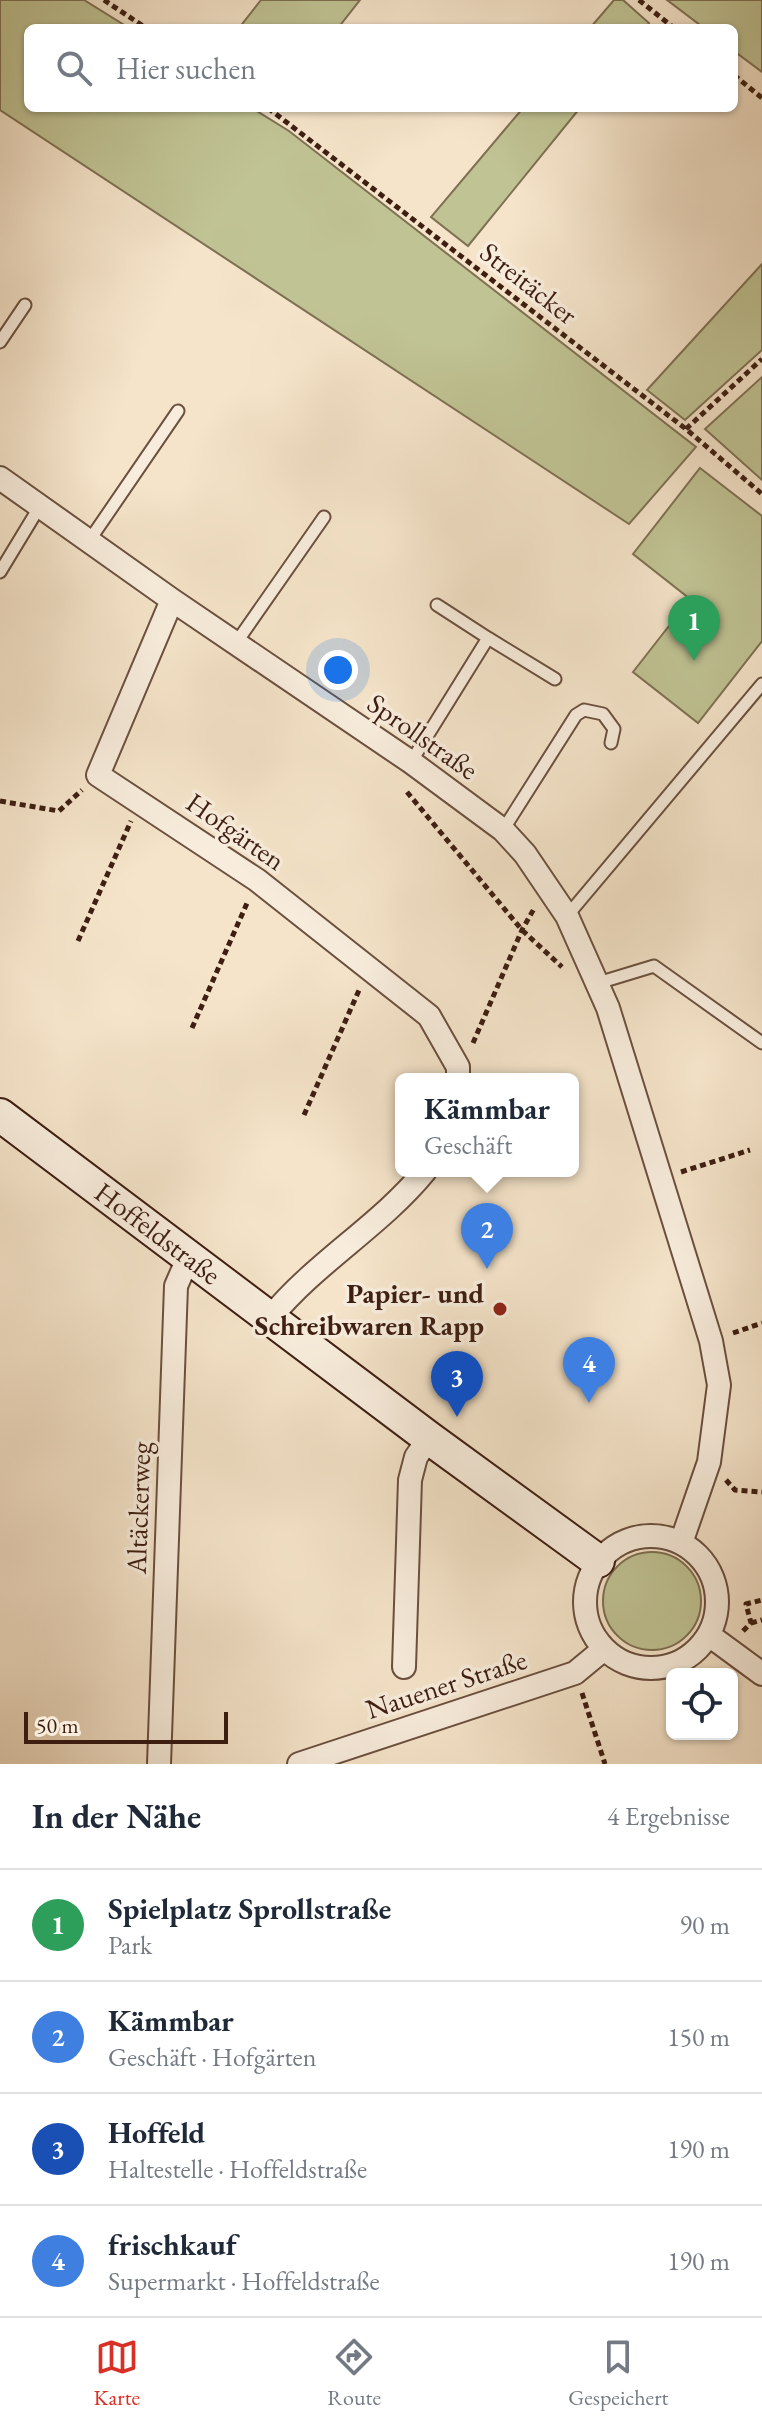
<!DOCTYPE html>
<html lang="de">
<head>
<meta charset="utf-8">
<style>
	:root { --surface:#fff; --page:#f2f2f3; --text:#1f2937; --muted:#747a83; --line:#e0e1e3; --accent:#d93025 }
	body { margin:0; font-family:"EB Garamond",serif; background:var(--page); color:var(--text) }
	.controls { position:absolute; right:24px; bottom:24px; display:grid; overflow:hidden; border-radius:12px; box-shadow:0 2px 6px #0004 }
	.controls button { width:72px; height:72px; display:grid; place-items:center; padding:0; border:0; border-bottom:2px solid var(--line); background:var(--surface); color:var(--text); font:40px sans-serif }
	.scale { position:absolute; left:24px; bottom:20px; width:204px; box-sizing:border-box; padding-left:8px; border:4px solid #3d1e11; border-top:0; font-size:22px; line-height:28px; white-space:nowrap; color:#3d1e11; -webkit-text-stroke:6px #f8eddd; paint-order:stroke }
	.you { position:absolute; left:338px; top:670px; width:28px; height:28px; margin:-20px; border:6px solid #fff; border-radius:50%; background:#1a73e8; box-shadow:0 0 0 12px #1a73e833 }
	.badge { display:grid; place-items:center; width:52px; height:52px; border-radius:50%; background:var(--accent); color:#fff; font-size:26px; font-weight:700 }
	.pin { position:absolute; translate:-50% -66px; filter:drop-shadow(0 2px 4px #0008) }
	.pin::after { content:''; position:absolute; top:42px; width:28px; height:24px; background:inherit; clip-path:polygon(0 0,100% 0,50% 100%) }
	.popup { position:absolute; left:395px; top:1073px; width:184px; height:104px; box-sizing:border-box; display:grid; place-content:center; border-radius:12px; background:var(--surface); filter:drop-shadow(0 2px 6px #0005); font-size:26px; white-space:nowrap; color:var(--muted) }
	.popup b { font-size:30px; color:var(--text) }
	.popup::after { content:''; position:absolute; left:50%; top:100%; margin-left:-16px; border:16px solid transparent; border-top-color:var(--surface) }
	.list { margin:0; padding:0; list-style:none }
	h2 { display:flex; justify-content:space-between; align-items:center; height:104px; margin:0; padding:0 32px; font-size:34px }
	h2 small { font-size:26px; font-weight:400; color:var(--muted) }
	.list li { display:grid; grid-template-columns:52px 1fr auto; gap:24px; align-items:center; box-sizing:border-box; height:112px; padding:0 32px; border-top:2px solid var(--line) }
	.list b { display:block; font-size:30px; white-space:nowrap }
	.list p { margin:0; font-size:26px; white-space:nowrap; color:var(--muted) }
	.list em { font-size:26px; font-style:normal; color:var(--muted) }
	.icon { flex:none; width:44px; height:44px; fill:none; stroke:currentColor; stroke-width:2; stroke-linecap:round; stroke-linejoin:round }
	.map { position:relative; flex:none; width:762px; height:1764px; overflow:hidden }
	.search { position:absolute; background:var(--surface); box-shadow:0 2px 6px #0004; left:24px; right:24px; top:24px; height:88px; display:flex; align-items:center; gap:20px; box-sizing:border-box; padding:0 28px; border-radius:12px; color:var(--muted); font-size:30px }
	.sheet { height:552px; background:var(--surface) }
	nav { display:flex; justify-content:space-around; align-items:center; box-sizing:border-box; height:112px; border-top:2px solid var(--line); background:var(--surface); font-size:22px; color:var(--muted) }
	nav a { display:grid; justify-items:center; gap:4px }
	nav .on { color:var(--accent) }
	.map>svg:first-child { display:block }
	.green { fill:#c0c394; stroke:#7e7052; stroke-width:2 }
	.lines { fill:none; stroke-linecap:round; stroke-linejoin:round }
	.lane-casing { stroke:#6b503f; stroke-width:15 }
	.street-casing { stroke:#6b503f; stroke-width:26 }
	.secondary-casing { stroke:#3d1e11; stroke-width:36 }
	.path { stroke:#3d1e11; stroke-width:5; stroke-dasharray:6 4; stroke-linecap:butt }
	.lane { stroke:#f8eddd; stroke-width:11 }
	.street { stroke:#f8eddd; stroke-width:22 }
	.secondary { stroke:#f8eddd; stroke-width:32 }
	.poi-dot { fill:#8f2418; stroke:#f8eddd; stroke-width:3 }
	.labels { text-anchor:middle; stroke-width:7; stroke-linejoin:round; paint-order:stroke }
	.street-label { font-size:28px; fill:#3d1e11; stroke:#f8eddd }
	.poi-label { font-size:28px; font-weight:bold; fill:#3d1e11; stroke:#f8eddd; text-anchor:end }
</style>
</head>
<body>
<div class="map">
<svg width="762" height="1764" viewBox="0 0 762 1764">
	<rect width="100%" height="100%" fill="#f5e4ca"/>
	<filter id="stains"><feTurbulence type="fractalNoise" baseFrequency=".0025" numOctaves="4"/><feColorMatrix values="0 0 0 0 .2 0 0 0 0 .09 0 0 0 0 .02 0 0 0 .5 -.17"/></filter>
	<radialGradient id="worn" r=".72"><stop offset=".6" stop-color="#630" stop-opacity="0"/><stop offset="1" stop-color="#630" stop-opacity=".3"/></radialGradient>
	<path class="green" d="M 0,0 L 84,0 L 129,28 L 28,28 L 28,108 L 252,108 L 289,131 L 696,447 L 629,524 L 0,110 Z
		M 261,0 L 360,0 L 338,28 L 239,28 Z
		M 614,0 L 623,0 L 649,23 L 645,28 L 590,28 Z
		M 667,0 L 762,0 L 762,72 L 734,51 L 734,28 L 704,28 Z
		M 523,108 L 580,108 L 468,246 L 431,217 Z
		M 762,264 L 762,350 L 685,420 L 647,390 Z
		M 762,377 L 762,480 L 705,429 Z
		M 700,468 L 762,516 L 762,641 L 698,723 L 633,672 L 690,599 L 633,554 Z
		M603 1601a49 49 0 1 1 98 0a49 49 0 1 1-98 0Z"/>
	<g class="lines">
		<g class="lane-casing">
			<path id="lane" d="M 0,342 L 25,305
				M 89,541 L 178,411
				M 0,572 L 40,506
				M 437,605 L 488,638
				M 236,643 L 324,517
				M 411,762 L 488,638 L 555,679
				M 503,830 L 576,715 L 584,710 L 603,714 L 614,729 L 611,743
				M 567,916 L 762,684
				M 598,983 L 654,966 L 762,1043"/>
		</g>
		<g class="street-casing">
			<path id="street" d="M 0,478 L 172,600 L 411,762 L 503,830 L 525,854 L 567,916 L 608,1008 L 711,1341 L 719,1385 L 709,1462 L 681,1543
				M 172,600 L 98,775 L 257,880 L 429,1016 L 458,1067 L 458,1079
				M 271,1317 C 316,1262 380,1226 425,1171
				M585 1602a66 66 0 1 1 132 0a66 66 0 1 1-132 0Z
				M 709,1635 L 762,1674
				M 404,1667 L 410,1480 L 416,1457 L 429,1438
				M 159,1764 L 176,1286 L 189,1256
				M 299,1764 L 575,1673 L 604,1649"/>
		</g>
		<g class="secondary-casing">
			<path id="secondary" d="M 0,1115 L 429,1438 L 598,1561"/>
		</g>
		<path class="path" d="M 104,0 L 146,28
			M 639,0 L 674,28
			M 734,75 L 762,98
			M 268,108 L 686,429 L 762,494
			M 686,429 L 762,359
			M 407,792 L 522,930 L 562,967
			M 0,801 L 59,811 L 82,790
			M 78,941 L 131,821
			M 192,1028 L 248,901
			M 473,1043 L 522,930 L 535,907
			M 304,1115 L 360,988
			M 681,1172 L 750,1150
			M 733,1333 L 762,1323
			M 726,1480 L 735,1490 L 762,1492
			M 751,1623 L 762,1620
			M 743,1631 L 751,1623 L 746,1604 L 762,1600
			M 582,1693 L 605,1764"/>
		<use href="#lane" class="lane"/>
		<use href="#street" class="street"/>
		<use href="#secondary" class="secondary"/>
	</g>
	<circle class="poi-dot" cx="500" cy="1309" r="8"/>
	<g class="labels">
		<g class="street-label">
			<text transform="translate(529 283) rotate(38)" y="10">Streitäcker</text>
			<text transform="translate(423 736) rotate(35)" y="10">Sprollstraße</text>
			<text transform="translate(236 831) rotate(35)" y="10">Hofgärten</text>
			<text transform="translate(158 1233) rotate(37)" y="10">Hoffeldstraße</text>
			<text transform="translate(138 1508) rotate(-88)" y="10">Altäckerweg</text>
			<text transform="translate(446 1684) rotate(-18)" y="10">Nauener Straße</text>
		</g>
		<g class="poi-label">
			<text x="484" y="1303">Papier- und<tspan x="484" dy="32">Schreibwaren Rapp</tspan></text>
		</g>
	</g>
	<rect width="100%" height="100%" filter="url(#stains)"/>
	<rect width="100%" height="100%" fill="url(#worn)"/>
</svg>
<div class="controls">
<button><svg class="icon" aria-label="locate" viewBox="0 0 24 24"><circle cx="12" cy="12" r="6"/><path d="M12 2v4M12 18v4M2 12h4M18 12h4"/></svg></button>
</div>
<div class="scale">50 m</div>
<div class="you"></div>
<div class="pin badge" style="left:694px;top:661px;background:#2e9e5b">1</div>
<div class="pin badge" style="left:487px;top:1269px;background:#3f7fe0">2</div>
<div class="popup"><b>Kämmbar</b>Geschäft</div>
<div class="pin badge" style="left:457px;top:1417px;background:#1a4fb4">3</div>
<div class="pin badge" style="left:589px;top:1403px;background:#3f7fe0">4</div>
<div class="search"><svg class="icon" aria-label="search" viewBox="0 0 24 24"><circle cx="10" cy="10" r="6"/><path d="M15 15l6 6"/></svg>Hier suchen</div>
</div>
<section class="sheet">
<h2>In der Nähe<small>4 Ergebnisse</small></h2>
<ul class="list">
<li><span class="badge" style="background:#2e9e5b">1</span><div><b>Spielplatz Sprollstraße</b><p>Park</p></div><em>90 m</em></li>
<li><span class="badge" style="background:#3f7fe0">2</span><div><b>Kämmbar</b><p>Geschäft · Hofgärten</p></div><em>150 m</em></li>
<li><span class="badge" style="background:#1a4fb4">3</span><div><b>Hoffeld</b><p>Haltestelle · Hoffeldstraße</p></div><em>190 m</em></li>
<li><span class="badge" style="background:#3f7fe0">4</span><div><b>frischkauf</b><p>Supermarkt · Hoffeldstraße</p></div><em>190 m</em></li>
</ul>
</section>
<nav>
<a class="on"><svg class="icon" aria-label="map" viewBox="0 0 24 24"><path d="M3 6l6-2 6 2 6-2v14l-6 2-6-2-6 2zM9 4v14M15 6v14"/></svg>Karte</a>
<a><svg class="icon" aria-label="directions" viewBox="0 0 24 24"><path d="M12 3l9 9-9 9-9-9zM9 14v-3h6M13 9l2 2-2 2"/></svg>Route</a>
<a><svg class="icon" aria-label="saved" viewBox="0 0 24 24"><path d="M7 4h10v16l-5-4-5 4z"/></svg>Gespeichert</a>
</nav>
</body>
</html>
